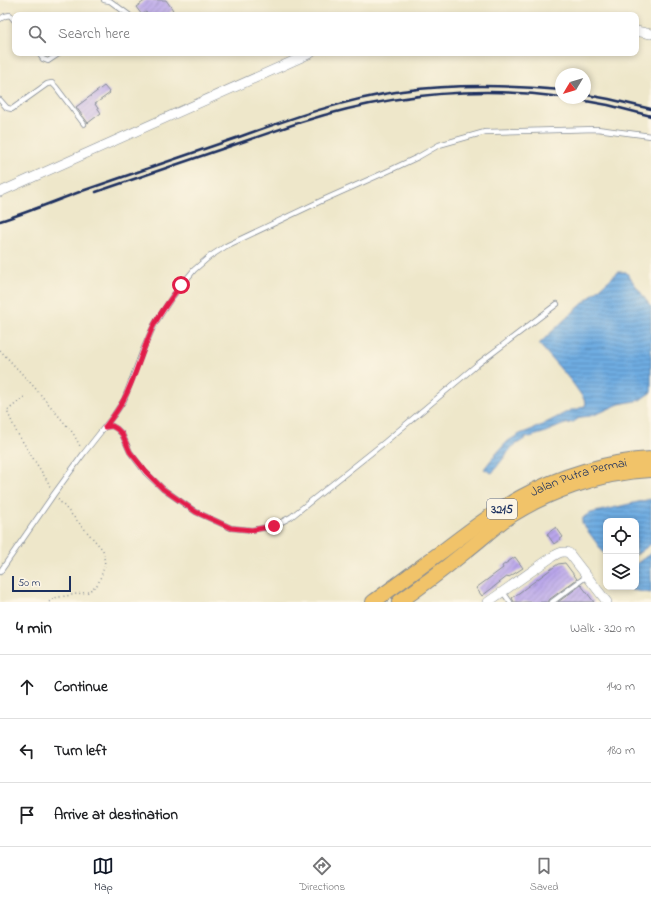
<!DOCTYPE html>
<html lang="en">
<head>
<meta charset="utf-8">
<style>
	:root { --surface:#fff; --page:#f6f6f6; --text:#202124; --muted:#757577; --line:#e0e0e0; --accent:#111827 }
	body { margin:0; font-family:"Indie Flower",sans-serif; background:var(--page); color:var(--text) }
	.controls { position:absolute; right:12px; bottom:12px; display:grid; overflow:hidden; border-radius:8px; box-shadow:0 2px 6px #0003 }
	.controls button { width:36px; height:36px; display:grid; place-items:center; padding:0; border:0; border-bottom:1px solid var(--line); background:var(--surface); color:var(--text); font:20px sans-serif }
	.compass { position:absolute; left:555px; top:68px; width:36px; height:36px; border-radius:50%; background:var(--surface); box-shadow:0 2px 6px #0003; rotate:232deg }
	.scale { position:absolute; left:12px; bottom:10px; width:59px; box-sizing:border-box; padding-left:4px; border:2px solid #1b2f5e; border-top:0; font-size:11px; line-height:14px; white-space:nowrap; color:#1b2f5e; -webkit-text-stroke:3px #fcf5e5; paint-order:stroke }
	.stop { position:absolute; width:12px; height:12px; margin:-9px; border:3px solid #e11d48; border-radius:50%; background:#fff }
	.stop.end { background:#e11d48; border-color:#fff; box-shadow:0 1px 4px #0008 }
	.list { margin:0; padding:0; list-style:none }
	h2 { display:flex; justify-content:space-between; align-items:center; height:52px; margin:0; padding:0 16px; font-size:17px }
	h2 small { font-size:13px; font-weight:400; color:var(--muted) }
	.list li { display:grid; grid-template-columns:26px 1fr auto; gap:12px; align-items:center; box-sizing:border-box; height:64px; padding:0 16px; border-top:1px solid var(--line) }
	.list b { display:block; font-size:15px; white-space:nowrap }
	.list em { font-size:13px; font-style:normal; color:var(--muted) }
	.icon { flex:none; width:22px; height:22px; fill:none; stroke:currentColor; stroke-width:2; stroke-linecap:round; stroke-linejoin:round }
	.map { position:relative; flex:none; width:651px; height:602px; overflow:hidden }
	.search { position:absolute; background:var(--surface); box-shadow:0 2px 6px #0003; left:12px; right:12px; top:12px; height:44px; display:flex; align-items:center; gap:10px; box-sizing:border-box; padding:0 14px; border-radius:8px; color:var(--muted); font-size:15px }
	.sheet { height:244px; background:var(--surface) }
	nav { display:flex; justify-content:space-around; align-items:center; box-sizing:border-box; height:56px; border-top:1px solid var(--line); background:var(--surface); font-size:11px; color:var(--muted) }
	nav a { display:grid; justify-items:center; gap:2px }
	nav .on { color:var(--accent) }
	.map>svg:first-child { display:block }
	.water { fill:url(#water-rules); stroke:#446ea0 }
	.building { fill:url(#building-hatch) }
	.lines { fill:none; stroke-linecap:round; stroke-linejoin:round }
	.service-casing { stroke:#848b94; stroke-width:6 }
	.minor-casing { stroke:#848b94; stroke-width:10 }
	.primary-casing { stroke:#848b94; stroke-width:16 }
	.path { stroke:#848b94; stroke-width:1.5; stroke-dasharray:1 3; stroke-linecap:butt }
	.service { stroke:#fff; stroke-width:4.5 }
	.minor { stroke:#fff; stroke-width:9 }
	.primary { stroke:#f1c369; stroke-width:14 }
	.rail { stroke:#1b2f5e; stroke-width:2.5 }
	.route { stroke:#e11d48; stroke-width:5 }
	.labels { text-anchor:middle; stroke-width:3; stroke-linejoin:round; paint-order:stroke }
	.shield { fill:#fcf5e5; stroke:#5e6a86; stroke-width:1 }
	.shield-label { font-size:12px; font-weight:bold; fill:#1b2f5e }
	.street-label { font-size:13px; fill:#1b2f5e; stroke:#fcf5e5 }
</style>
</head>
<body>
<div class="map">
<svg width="651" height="602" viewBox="0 0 651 602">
	<defs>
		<pattern id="water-rules" width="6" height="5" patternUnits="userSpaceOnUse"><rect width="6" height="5" fill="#6eace1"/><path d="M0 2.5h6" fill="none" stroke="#5a8cba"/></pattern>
		<pattern id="building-hatch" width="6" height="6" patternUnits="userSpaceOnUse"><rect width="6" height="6" fill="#b9a6ea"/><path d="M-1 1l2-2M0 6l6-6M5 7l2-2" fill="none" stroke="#9688c1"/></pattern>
	</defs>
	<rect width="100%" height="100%" fill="#fcf5e5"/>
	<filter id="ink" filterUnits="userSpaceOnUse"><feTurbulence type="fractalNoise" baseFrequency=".025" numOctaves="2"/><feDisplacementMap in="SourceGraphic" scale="8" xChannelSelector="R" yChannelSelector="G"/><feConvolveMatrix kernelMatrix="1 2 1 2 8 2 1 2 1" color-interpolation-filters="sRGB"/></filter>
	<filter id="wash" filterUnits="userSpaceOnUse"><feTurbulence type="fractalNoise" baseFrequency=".012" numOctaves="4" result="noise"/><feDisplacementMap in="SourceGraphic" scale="16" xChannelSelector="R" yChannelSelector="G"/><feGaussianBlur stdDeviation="0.9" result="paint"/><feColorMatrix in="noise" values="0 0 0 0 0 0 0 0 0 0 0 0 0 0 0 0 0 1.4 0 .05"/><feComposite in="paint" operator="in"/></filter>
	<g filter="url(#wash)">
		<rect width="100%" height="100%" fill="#eee7ca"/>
		<path class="water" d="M 618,272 L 626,272 L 651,307 L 651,392 L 640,400 L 619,404 L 599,413 L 590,416 L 581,417 L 573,422 L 562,425 L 543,433 L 526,438 L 512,447 L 492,473 L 484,469 L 495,455 L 508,441 L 520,434 L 538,427 L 571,410 L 576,410 L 586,405 L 584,399 L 572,382 L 539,344 L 561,323 Z
			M 651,499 L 651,544 L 636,555 L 636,521 L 606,521 L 606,556 L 582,523 L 582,519 L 585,516 L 591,513 Z
			M 651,553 L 651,593 L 631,590 L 629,587 L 636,587 L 636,564 Z"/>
		<g id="blocks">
			<path class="building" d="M 146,0 L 166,0 L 173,10 L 170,12 L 172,15 L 148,15 L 146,12 L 142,15 L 136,7 Z
				M 104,86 L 110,93 L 95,104 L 101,113 L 88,123 L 76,107 Z
				M 556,527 L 563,537 L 554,544 L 547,534 Z
				M 515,557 L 523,568 L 509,577 L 508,576 L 482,596 L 476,588 L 503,568 L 502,566 Z
				M 565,563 L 577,579 L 550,599 L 548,602 L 514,602 L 512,598 L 558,564 Z
				M 581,585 L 594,602 L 558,602 Z"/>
		</g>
	</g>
	<g filter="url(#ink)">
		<use href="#blocks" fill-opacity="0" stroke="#848b94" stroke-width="1"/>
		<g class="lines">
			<g class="service-casing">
				<path id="service" d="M 104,0 L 110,1 L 129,15
					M 0,19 L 5,16 L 10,15 L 15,21
					M 39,53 L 43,59 L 48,61 L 60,53
					M 0,100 L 7,108 L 12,109 L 47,84 L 52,83 L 56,87 L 84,124
					M 105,427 L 112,426 L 117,429 L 122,434 L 130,452 L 145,472 L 163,489 L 196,512 L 231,528 L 252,530 L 274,526 L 291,517 L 385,442 L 478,364 L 557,304
					M 0,572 L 54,494 L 84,453 L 114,415 L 124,400 L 143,350 L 154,325 L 172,297 L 194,270 L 209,257 L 226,246 L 323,200 L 386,172 L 418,157 L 439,145 L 485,132 L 597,129 L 651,136
					M 503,592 L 510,602
					M 552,602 L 587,576"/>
			</g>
			<g class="minor-casing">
				<path id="minor" d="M 636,31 L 651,34
					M 0,192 L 311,53
					M 488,602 L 552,557 C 557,554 562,550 569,553 L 607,602"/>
			</g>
			<g class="primary-casing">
				<g id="primary">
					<path id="s1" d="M 373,602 C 397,585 420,567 444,550 C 469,531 494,512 521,497 C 559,476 608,461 651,459"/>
					<path d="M 399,602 C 422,586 444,569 465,552 C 478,542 490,531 503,521 C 543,493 602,472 651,470"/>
				</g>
			</g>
			<path class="path" d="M 0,350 L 35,388 L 73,433 L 81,448
				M 24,397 L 7,411 L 16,431 L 48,482 L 51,489
				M 49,602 L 54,598 L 88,592 L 98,584 L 105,565 L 103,550 L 57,498"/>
			<use href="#service" class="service"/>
			<use href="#minor" class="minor"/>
			<use href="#primary" class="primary"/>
			<path class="rail" d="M 587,95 L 609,99 L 651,109
				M 569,98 L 608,105 L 651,116
				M 96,192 L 301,122 C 386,95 473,85 561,97
				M 0,221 C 29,212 57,200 85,190 C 136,172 188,155 239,137 C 292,118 345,99 402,91 C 455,84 508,85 561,90"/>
		</g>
	</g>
	<g class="lines" filter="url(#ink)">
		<path class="route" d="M 181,285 C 171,298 160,313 153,327 C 142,350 136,376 124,399 C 119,409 112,418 105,427 L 112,426 L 117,429 L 122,434 L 130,452 L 146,472 L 163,489 L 196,512 L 231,528 L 252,530 L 274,526"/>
	</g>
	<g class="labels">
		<rect class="shield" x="487" y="499" width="30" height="20" rx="3"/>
		<g class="shield-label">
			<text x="502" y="513">3215</text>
		</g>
		<g class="street-label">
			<text dy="5" stroke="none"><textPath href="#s1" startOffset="243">Jalan Putra Permai</textPath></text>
		</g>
	</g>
</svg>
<div class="controls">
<button><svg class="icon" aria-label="locate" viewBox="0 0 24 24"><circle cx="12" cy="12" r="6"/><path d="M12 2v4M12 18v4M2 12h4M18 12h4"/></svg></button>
<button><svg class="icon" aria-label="layers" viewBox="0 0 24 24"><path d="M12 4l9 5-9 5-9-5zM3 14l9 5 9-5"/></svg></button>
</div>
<svg class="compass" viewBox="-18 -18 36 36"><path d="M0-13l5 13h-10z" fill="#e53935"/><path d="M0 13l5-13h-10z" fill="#757577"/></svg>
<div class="scale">50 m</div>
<div class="stop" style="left:181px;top:285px"></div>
<div class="stop end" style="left:274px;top:526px"></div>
<div class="search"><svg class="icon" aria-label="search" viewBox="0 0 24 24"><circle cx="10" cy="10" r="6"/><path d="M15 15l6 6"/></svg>Search here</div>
</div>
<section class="sheet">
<h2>4 min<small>Walk · 320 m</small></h2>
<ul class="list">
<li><svg class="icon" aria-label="ahead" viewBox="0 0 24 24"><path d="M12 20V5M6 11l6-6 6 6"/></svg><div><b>Continue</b></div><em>140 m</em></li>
<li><svg class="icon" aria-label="left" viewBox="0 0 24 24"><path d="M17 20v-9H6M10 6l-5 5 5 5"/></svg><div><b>Turn left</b></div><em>180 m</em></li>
<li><svg class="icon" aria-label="arrive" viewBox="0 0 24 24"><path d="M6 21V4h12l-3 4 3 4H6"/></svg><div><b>Arrive at destination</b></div></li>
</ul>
</section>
<nav>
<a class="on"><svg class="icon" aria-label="map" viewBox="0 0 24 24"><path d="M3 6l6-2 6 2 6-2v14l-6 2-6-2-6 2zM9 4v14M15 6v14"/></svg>Map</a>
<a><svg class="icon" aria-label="directions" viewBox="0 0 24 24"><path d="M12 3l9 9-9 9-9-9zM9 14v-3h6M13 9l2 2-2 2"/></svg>Directions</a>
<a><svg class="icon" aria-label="saved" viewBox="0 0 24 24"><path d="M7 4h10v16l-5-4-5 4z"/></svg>Saved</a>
</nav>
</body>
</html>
